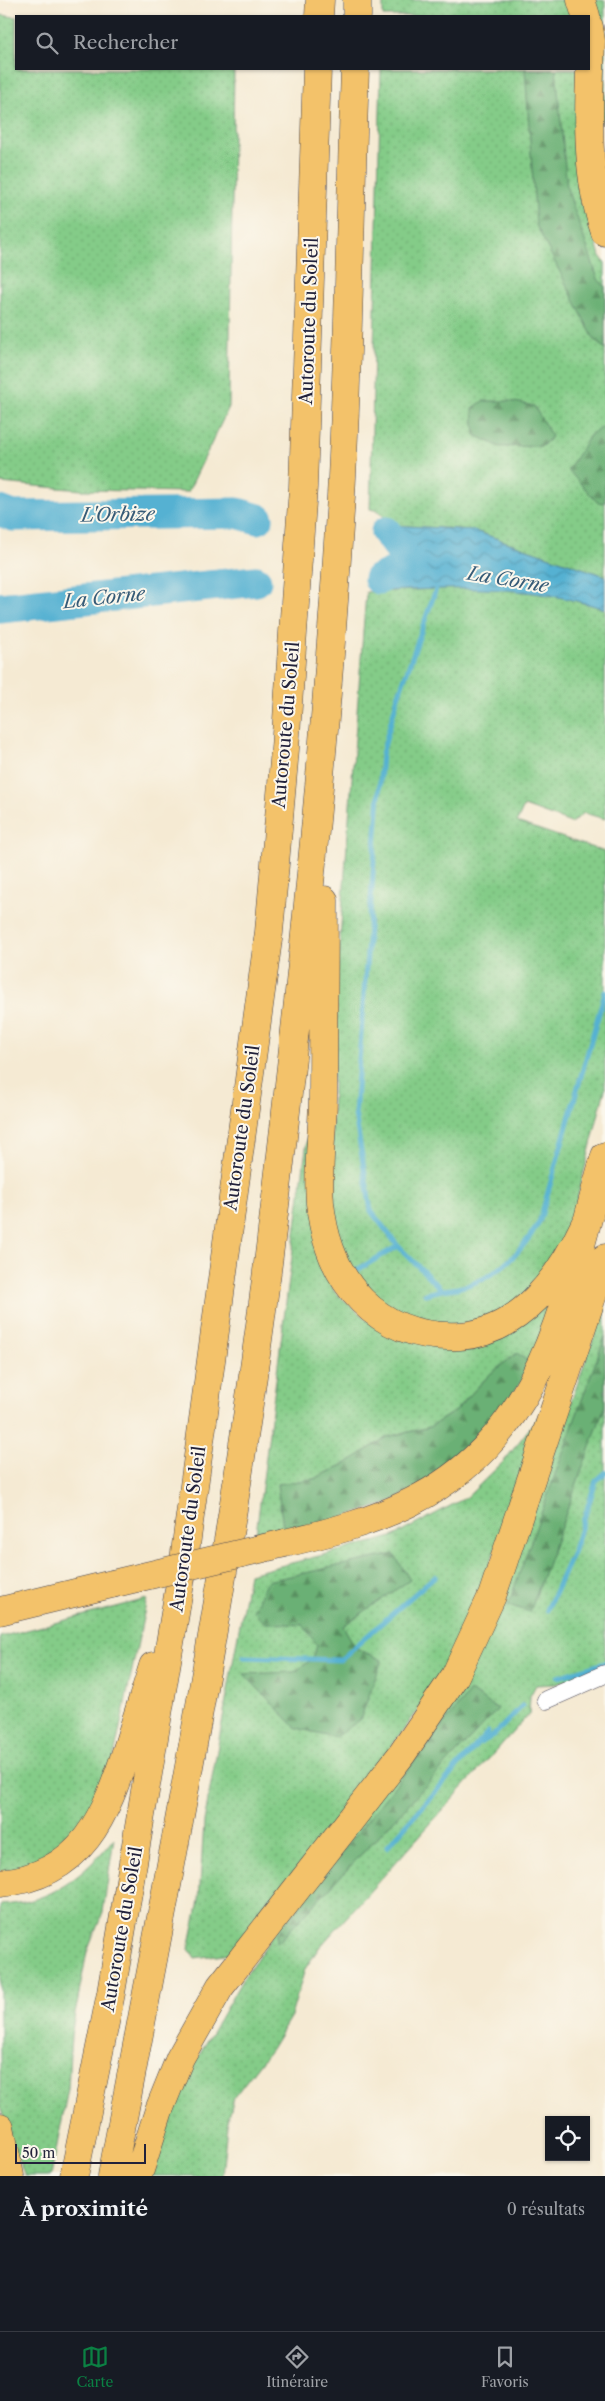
<!DOCTYPE html>
<html lang="fr">
<head>
<meta charset="utf-8">
<style>
	:root { --surface:#171b24; --page:#20242c; --text:#f1f3f6; --muted:#9ea1a6; --line:#363941; --accent:#0b8043 }
	body { margin:0; font-family:"Libre Caslon Text",serif; background:var(--page); color:var(--text) }
	.controls { position:absolute; right:15px; bottom:15px; display:grid; overflow:hidden; border-radius:0px; box-shadow:0 1px 4px #0004 }
	.controls button { width:45px; height:45px; display:grid; place-items:center; padding:0; border:0; border-bottom:1px solid var(--line); background:var(--surface); color:var(--text); font:25px sans-serif }
	.scale { position:absolute; left:15px; bottom:12px; width:131px; box-sizing:border-box; padding-left:5px; border:2px solid #22223b; border-top:0; font-size:14px; line-height:18px; white-space:nowrap; color:#22223b; -webkit-text-stroke:4px #fbf7ec; paint-order:stroke }
	.list { margin:0; padding:0; list-style:none }
	h2 { display:flex; justify-content:space-between; align-items:center; height:65px; margin:0; padding:0 20px; font-size:21px }
	h2 small { font-size:16px; font-weight:400; color:var(--muted) }
	.icon { flex:none; width:28px; height:28px; fill:none; stroke:currentColor; stroke-width:2; stroke-linecap:round; stroke-linejoin:round }
	.map { position:relative; flex:none; width:605px; height:2176px; overflow:hidden }
	.search { position:absolute; background:var(--surface); box-shadow:0 1px 4px #0004; left:15px; right:15px; top:15px; height:55px; display:flex; align-items:center; gap:12px; box-sizing:border-box; padding:0 18px; border-radius:0px; color:var(--muted); font-size:19px }
	.sheet { height:155px; background:var(--surface) }
	nav { display:flex; justify-content:space-around; align-items:center; box-sizing:border-box; height:70px; border-top:1px solid var(--line); background:var(--surface); font-size:14px; color:var(--muted) }
	nav a { display:grid; justify-items:center; gap:2px }
	nav .on { color:var(--accent) }
	.map>svg:first-child { display:block }
	.grass { fill:url(#grass-dots); stroke:#537762 }
	.forest { fill:url(#forest-firs); stroke:#466958 }
	.water { fill:url(#water-waves); stroke:#3b6a86 }
	.lines { fill:none; stroke-linecap:round; stroke-linejoin:round }
	.stream { stroke:#54b1d2; stroke-width:5 }
	.river { stroke:#54b1d2; stroke-width:31 }
	.street-casing { stroke:#424052; stroke-width:19 }
	.highway-casing { stroke:#424052; stroke-width:29 }
	.street { stroke:#fff; stroke-width:18 }
	.highway { stroke:#f3c26a; stroke-width:28 }
	.highway-bridge-casing { stroke:#424052; stroke-width:29; stroke-linecap:butt }
	.highway-bridge { stroke:#f3c26a; stroke-width:28 }
	.labels { text-anchor:middle; stroke-width:4; stroke-linejoin:round; paint-order:stroke }
	.street-label { font-size:18px; fill:#22223b; stroke:#fbf7ec }
	.water-label { font-size:19px; font-style:italic; fill:#365b77; stroke:#fbf7ec }
</style>
</head>
<body>
<div class="map">
<svg width="605" height="2176" viewBox="0 0 605 2176">
	<defs>
		<pattern id="grass-dots" width="8" height="8" patternUnits="userSpaceOnUse" patternTransform="scale(1.25)"><rect width="8" height="8" fill="#84cc88"/><path d="M2 2h.1M6 6h.1" fill="none" stroke="#72af76" stroke-width="1.8" stroke-linecap="round"/></pattern>
		<pattern id="forest-firs" width="22" height="20" patternUnits="userSpaceOnUse" patternTransform="scale(1.25)"><rect width="22" height="20" fill="#6bb074"/><path d="M5 1l3.5 6h-7zM16 11l3.5 6h-7z" fill="#588f60"/></pattern>
		<pattern id="water-waves" width="16" height="10" patternUnits="userSpaceOnUse" patternTransform="scale(1.25)"><rect width="16" height="10" fill="#54b1d2"/><path d="M0 5q4-4 8 0t8 0" fill="none" stroke="#4590ac"/></pattern>
	</defs>
	<rect width="100%" height="100%" fill="#fbf7ec"/>
	<filter id="ink" filterUnits="userSpaceOnUse"><feTurbulence type="fractalNoise" baseFrequency=".02" numOctaves="2"/><feDisplacementMap in="SourceGraphic" scale="10" xChannelSelector="R" yChannelSelector="G"/><feConvolveMatrix kernelMatrix="1 2 1 2 8 2 1 2 1" color-interpolation-filters="sRGB"/></filter>
	<filter id="wash" filterUnits="userSpaceOnUse"><feTurbulence type="fractalNoise" baseFrequency=".0096" numOctaves="4" result="noise"/><feDisplacementMap in="SourceGraphic" scale="20" xChannelSelector="R" yChannelSelector="G"/><feGaussianBlur stdDeviation="1.12" result="paint"/><feColorMatrix in="noise" values="0 0 0 0 0 0 0 0 0 0 0 0 0 0 0 0 0 1.4 0 .05"/><feComposite in="paint" operator="in"/></filter>
	<g filter="url(#wash)">
		<rect width="100%" height="100%" fill="#f5ead3"/>
		<path class="grass" d="M 383,0 L 569,0 L 576,16 L 383,16 Z
			M 593,0 L 605,0 L 605,114 L 600,124 L 600,15 Z
			M 0,15 L 16,17 L 16,69 L 234,69 L 229,407 L 188,492 L 81,490 L 0,483 Z
			M 381,69 L 581,69 L 576,171 L 600,256 L 605,263 L 605,576 L 472,530 L 392,525 L 378,511 L 370,509 Z
			M 483,587 C 525,590 564,596 605,609 L 605,819 L 584,813 L 571,823 L 524,806 L 517,822 L 605,852 L 605,1089 L 566,1243 L 518,1304 L 481,1324 L 445,1325 L 412,1319 L 371,1295 L 349,1269 L 333,1230 L 331,1168 L 335,1005 L 366,592 Z
			M 311,1110 L 319,1250 L 334,1291 L 372,1324 L 438,1346 L 554,1294 L 527,1374 L 490,1374 L 455,1411 L 430,1427 L 387,1437 L 347,1463 L 314,1479 L 278,1484 L 284,1534 L 255,1541 Z
			M 605,1306 L 605,1669 L 556,1684 L 536,1685 L 530,1696 L 529,1714 L 318,1949 L 305,1969 L 291,2016 L 271,2049 L 234,2097 L 227,2125 L 222,2176 L 152,2176 L 168,2110 L 242,1980 L 496,1613 Z
			M 538,1417 L 544,1419 L 452,1665 L 238,1952 L 195,1958 L 189,1949 L 199,1900 L 204,1822 L 249,1574 L 392,1537 L 467,1497 L 505,1460 Z
			M 147,1599 L 113,1761 L 94,1810 L 48,1861 L 0,1872 L 0,1637 Z
			M 114,1838 L 103,1912 L 87,1952 L 71,2035 L 68,2089 L 51,2176 L 25,2176 L 11,2141 L 0,2105 L 0,1905 C 51,1903 84,1876 114,1838 Z"/>
		<path class="forest" d="M 525,69 L 556,69 L 567,188 L 598,279 L 605,287 L 605,349 L 595,341 L 536,225 Z
			M 483,401 L 510,401 L 534,406 L 552,437 L 542,446 L 500,447 L 475,435 L 473,408 Z
			M 605,426 L 605,502 L 598,503 L 568,470 L 591,434 Z
			M 605,1336 L 605,1406 L 530,1612 L 508,1605 Z
			M 517,1353 L 529,1362 L 527,1374 L 464,1462 L 387,1504 L 284,1534 L 277,1484 L 314,1479 L 347,1463 L 387,1437 L 430,1427 L 455,1411 L 490,1374 Z
			M 394,1554 L 410,1580 L 343,1626 L 356,1648 L 382,1660 L 360,1720 L 335,1737 L 296,1728 L 244,1674 L 294,1672 L 313,1659 L 317,1645 L 303,1625 L 265,1623 L 253,1611 L 267,1581 Z
			M 470,1691 L 498,1709 L 277,1944 L 277,1934 Z"/>
		<path class="water" d="M 392,525 L 472,530 L 605,576 L 605,609 C 526,584 464,588 384,591 Z"/>
		<g class="lines">
			<path class="stream" d="M 398,1246 L 371,1211 L 355,1114 L 382,754 L 397,700 L 436,589
				M 357,1270 L 398,1246 L 442,1290 L 425,1294
				M 442,1290 C 487,1287 519,1258 540,1220 L 605,992
				M 547,1610 L 574,1550 L 596,1481 L 605,1473
				M 244,1657 L 340,1660 L 435,1576
				M 558,1677 L 605,1663
				M 480,1743 L 493,1736 L 522,1706
				M 387,1847 L 488,1732"/>
			<path class="river" d="M 0,511 L 13,516 L 237,513 L 258,519
				M 386,532 L 411,564
				M 379,579 L 411,564
				M 0,608 L 256,581"/>
		</g>
	</g>
	<g filter="url(#ink)">
		<g class="lines">
			<g class="street-casing">
				<path id="street" d="M 546,1700 L 605,1674"/>
			</g>
			<g class="highway-casing">
				<path id="highway" d="M 581,0 L 586,16
					M 319,16 L 320,0
					M 357,16 L 357,0
					M 589,27 L 591,41 C 589,104 584,171 605,232
					M 324,900 C 324,965 323,1029 323,1094 C 323,1130 317,1167 320,1203 C 328,1282 377,1340 460,1336 C 521,1332 561,1276 584,1226
					M 285,1543 C 328,1533 371,1522 411,1502 C 550,1433 566,1290 605,1156
					M 0,1611 L 112,1584
					M 0,1883 C 83,1876 106,1815 128,1746 C 136,1719 145,1693 153,1666
					M 0,2127 L 10,2176
					M 74,2176 L 111,1993 L 184,1560 L 269,932 L 285,749 L 303,487 L 317,69
					M 112,2176 C 171,1865 233,1554 271,1239 C 301,992 326,744 341,496 C 349,354 350,211 355,69
					M 138,2176 L 159,2110 L 180,2058 L 220,1987 L 402,1754 L 455,1676 L 492,1596 L 605,1258"/>
			</g>
			<use href="#street" class="street"/>
			<use href="#highway" class="highway"/>
			<g class="highway-bridge-casing">
				<path id="highway-bridge" d="M 112,1584 L 285,1543"/>
			</g>
			<use href="#highway-bridge" class="highway-bridge"/>
		</g>
	</g>
	<g class="labels">
		<g class="street-label">
			<text transform="translate(309 321) rotate(-88)" y="6">Autoroute du Soleil</text>
			<text transform="translate(286 725) rotate(-85)" y="6">Autoroute du Soleil</text>
			<text transform="translate(242 1128) rotate(-82)" y="6">Autoroute du Soleil</text>
			<text transform="translate(188 1529) rotate(-82)" y="6">Autoroute du Soleil</text>
			<text transform="translate(122 1929) rotate(-80)" y="6">Autoroute du Soleil</text>
		</g>
		<g class="water-label">
			<text transform="translate(118 514) rotate(-1)" y="7">L'Orbize</text>
			<text transform="translate(508 579) rotate(9)" y="7">La Corne</text>
			<text transform="translate(104 597) rotate(-6)" y="7">La Corne</text>
		</g>
	</g>
</svg>
<div class="controls">
<button><svg class="icon" aria-label="locate" viewBox="0 0 24 24"><circle cx="12" cy="12" r="6"/><path d="M12 2v4M12 18v4M2 12h4M18 12h4"/></svg></button>
</div>
<div class="scale">50 m</div>
<div class="search"><svg class="icon" aria-label="search" viewBox="0 0 24 24"><circle cx="10" cy="10" r="6"/><path d="M15 15l6 6"/></svg>Rechercher</div>
</div>
<section class="sheet">
<h2>À proximité<small>0 résultats</small></h2>
<ul class="list">
</ul>
</section>
<nav>
<a class="on"><svg class="icon" aria-label="map" viewBox="0 0 24 24"><path d="M3 6l6-2 6 2 6-2v14l-6 2-6-2-6 2zM9 4v14M15 6v14"/></svg>Carte</a>
<a><svg class="icon" aria-label="directions" viewBox="0 0 24 24"><path d="M12 3l9 9-9 9-9-9zM9 14v-3h6M13 9l2 2-2 2"/></svg>Itinéraire</a>
<a><svg class="icon" aria-label="saved" viewBox="0 0 24 24"><path d="M7 4h10v16l-5-4-5 4z"/></svg>Favoris</a>
</nav>
</body>
</html>
